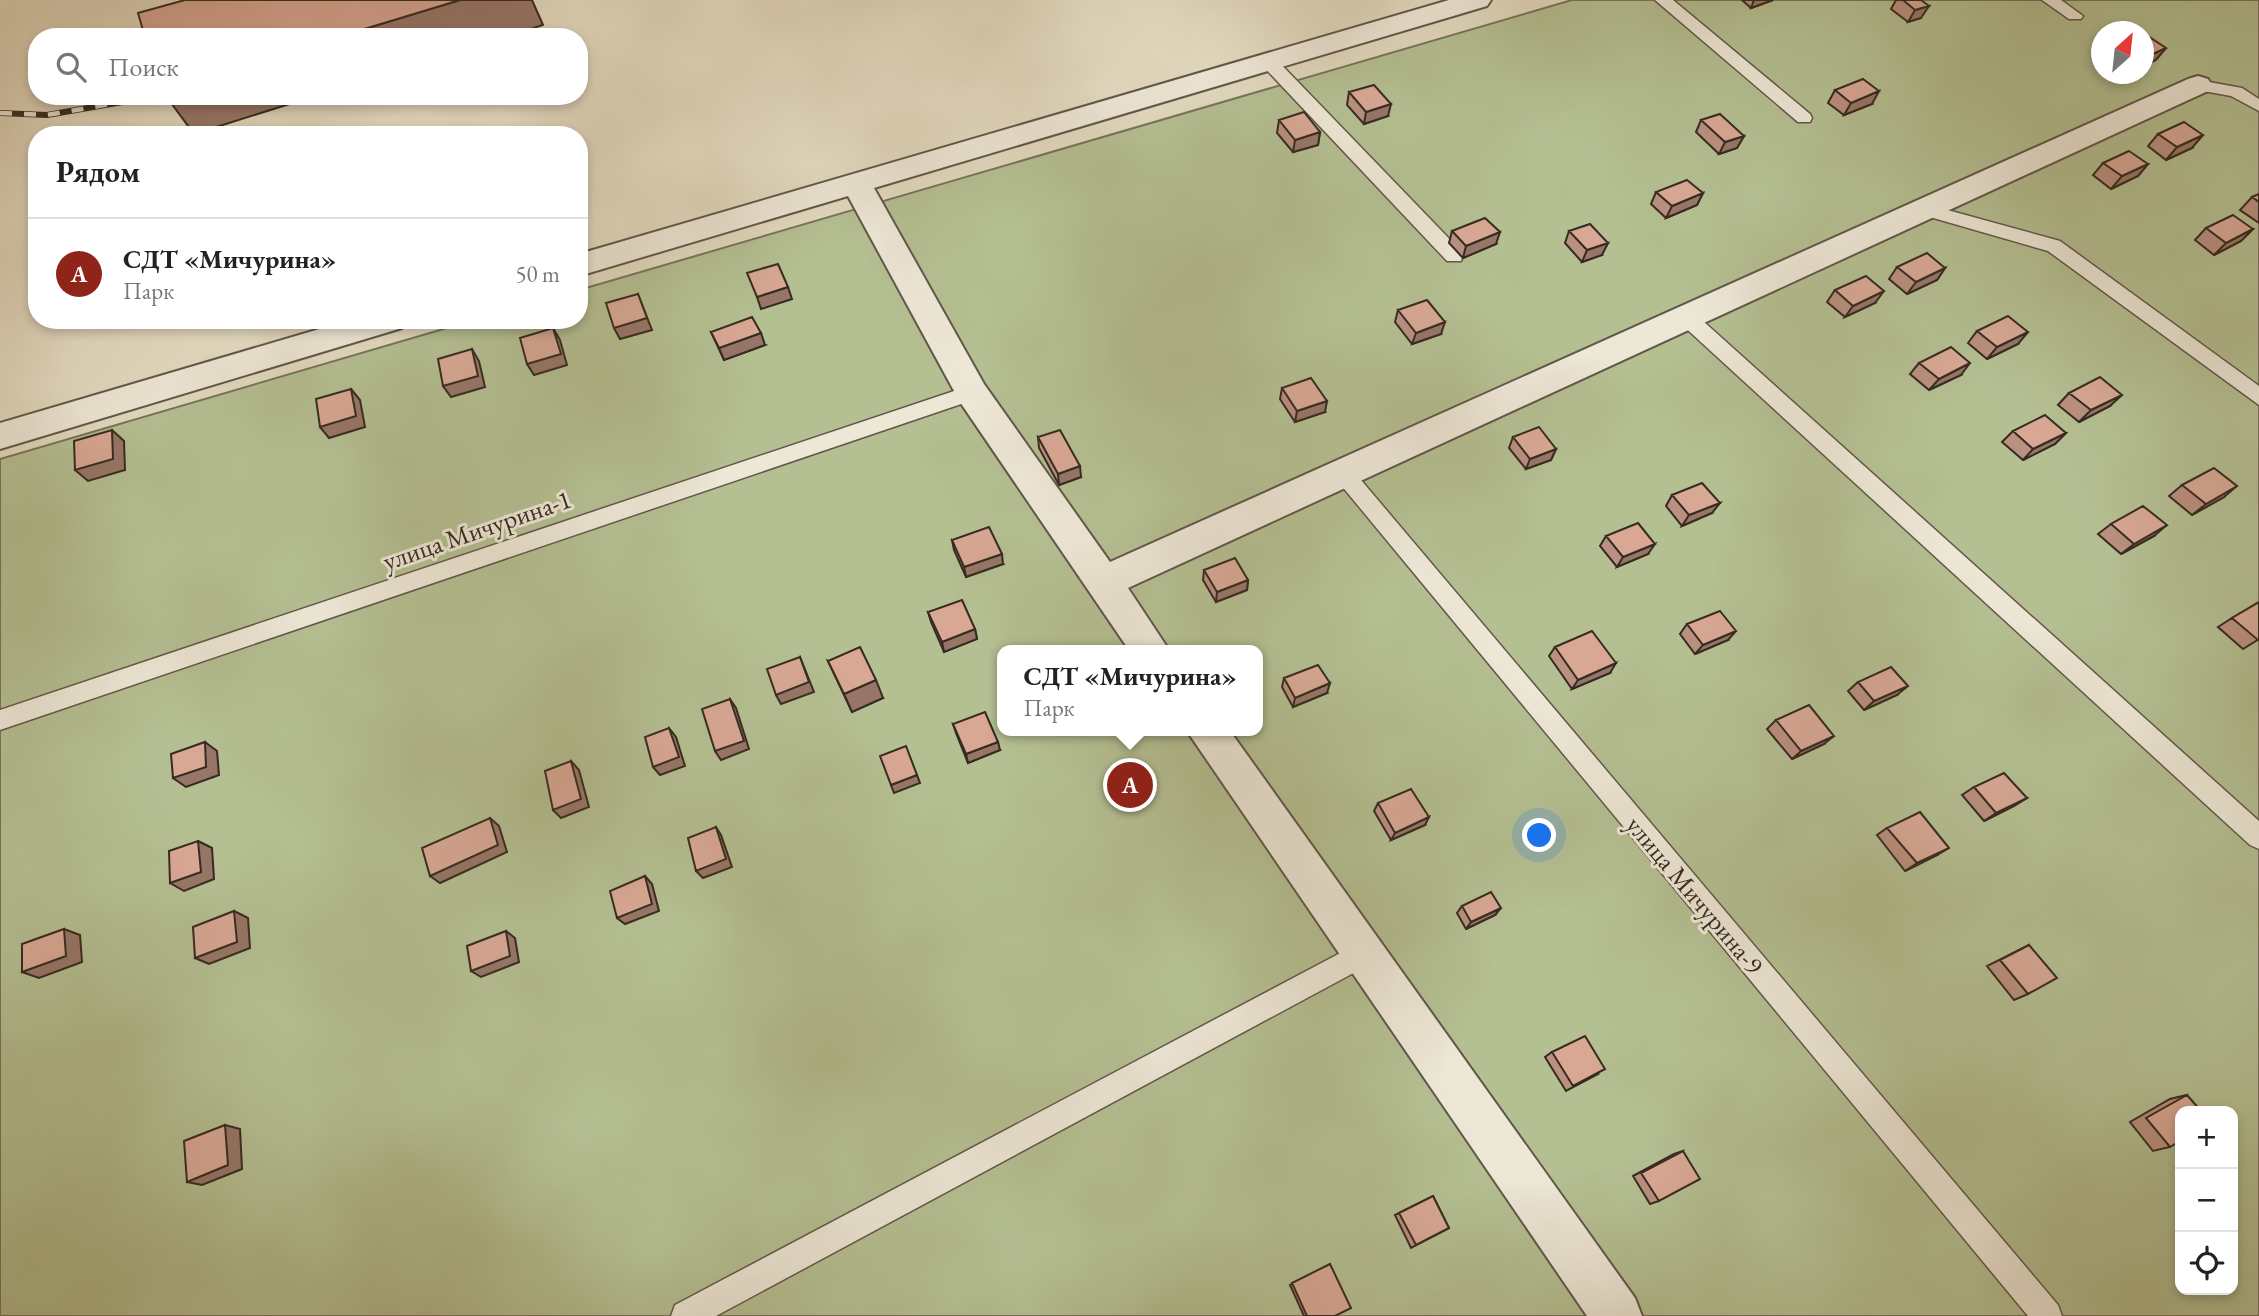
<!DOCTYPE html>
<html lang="ru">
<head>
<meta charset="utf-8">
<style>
	:root { --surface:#fff; --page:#f2f2f2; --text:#222; --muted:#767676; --line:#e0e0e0; --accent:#8f2418 }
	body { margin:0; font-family:"EB Garamond",serif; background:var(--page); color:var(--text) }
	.controls { position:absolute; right:21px; bottom:21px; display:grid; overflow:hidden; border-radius:14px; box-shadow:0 4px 10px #0003 }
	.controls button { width:63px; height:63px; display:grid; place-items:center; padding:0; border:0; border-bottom:2px solid var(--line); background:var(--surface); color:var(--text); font:35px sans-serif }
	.compass { position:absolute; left:2091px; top:21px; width:63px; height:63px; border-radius:50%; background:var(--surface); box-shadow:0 4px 10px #0003; rotate:27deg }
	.you { position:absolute; left:1540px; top:836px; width:24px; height:24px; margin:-18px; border:5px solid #fff; border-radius:50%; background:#1a73e8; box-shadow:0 0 0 10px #1a73e833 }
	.badge { display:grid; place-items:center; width:46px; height:46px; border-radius:50%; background:var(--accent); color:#fff; font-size:23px; font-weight:700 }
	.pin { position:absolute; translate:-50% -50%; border:4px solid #fff; box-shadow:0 2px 7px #0006 }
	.popup { position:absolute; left:997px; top:645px; width:266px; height:91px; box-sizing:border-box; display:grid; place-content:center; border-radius:14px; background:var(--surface); filter:drop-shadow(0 2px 5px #0005); font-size:23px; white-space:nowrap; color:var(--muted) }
	.popup b { font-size:26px; color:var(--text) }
	.popup::after { content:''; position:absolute; left:50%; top:100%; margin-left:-14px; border:14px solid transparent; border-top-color:var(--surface) }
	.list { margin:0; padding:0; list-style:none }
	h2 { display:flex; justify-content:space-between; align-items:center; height:91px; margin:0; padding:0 28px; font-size:30px }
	h2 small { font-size:23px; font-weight:400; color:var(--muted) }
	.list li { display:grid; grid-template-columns:46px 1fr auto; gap:21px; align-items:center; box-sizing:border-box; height:112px; padding:0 28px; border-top:2px solid var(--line) }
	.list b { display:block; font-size:26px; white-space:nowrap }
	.list p { margin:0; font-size:23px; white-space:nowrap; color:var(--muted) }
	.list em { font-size:23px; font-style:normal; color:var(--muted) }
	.icon { flex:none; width:38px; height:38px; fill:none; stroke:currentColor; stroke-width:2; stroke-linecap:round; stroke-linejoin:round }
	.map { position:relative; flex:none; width:2259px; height:1316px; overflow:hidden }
	.search { position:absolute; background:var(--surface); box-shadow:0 4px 10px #0003; left:28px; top:28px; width:560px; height:77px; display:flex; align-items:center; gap:18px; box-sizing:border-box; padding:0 24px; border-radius:28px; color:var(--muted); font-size:26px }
	.panel { position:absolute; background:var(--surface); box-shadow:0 4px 10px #0003; left:28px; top:126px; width:560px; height:203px; border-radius:28px }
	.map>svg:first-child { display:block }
	.green { fill:#b4bf92; stroke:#76755a; stroke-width:2; fill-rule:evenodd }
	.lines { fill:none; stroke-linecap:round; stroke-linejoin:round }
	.service-casing { stroke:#625749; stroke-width:3 }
	.minor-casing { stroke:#625749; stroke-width:4 }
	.service { fill:#ede7d6; fill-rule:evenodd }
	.minor { fill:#ede7d6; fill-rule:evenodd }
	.rail-casing { stroke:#372b21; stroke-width:6 }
	.rail { stroke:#ede7d6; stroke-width:4.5; stroke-dasharray:12; stroke-linecap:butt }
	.wall { fill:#ba9080; stroke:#372b21; stroke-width:2 }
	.shaded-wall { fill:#977668; stroke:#372b21; stroke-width:2 }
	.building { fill:#d8a895; stroke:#372b21; stroke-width:2 }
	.labels { text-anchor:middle; stroke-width:6; stroke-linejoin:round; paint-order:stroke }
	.street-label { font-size:26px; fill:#372b21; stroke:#ede7d6 }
</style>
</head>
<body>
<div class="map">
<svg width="2259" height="1316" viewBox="0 0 2259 1316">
	<rect width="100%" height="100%" fill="#e3dac0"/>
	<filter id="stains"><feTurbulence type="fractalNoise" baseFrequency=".00286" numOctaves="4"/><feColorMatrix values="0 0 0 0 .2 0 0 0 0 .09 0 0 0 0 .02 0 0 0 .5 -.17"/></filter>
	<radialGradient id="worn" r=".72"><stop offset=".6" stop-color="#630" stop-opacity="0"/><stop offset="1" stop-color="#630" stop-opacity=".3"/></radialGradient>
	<path class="green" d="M 1572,0 L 2259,0 L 2259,1316 L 0,1316 L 0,459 L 474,320 L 579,320 L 579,290 ZM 2102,32 L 2144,32 L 2144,74 L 2102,74 ZM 1002,650 L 1258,650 L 1258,731 L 1002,731 ZM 2180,1111 L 2233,1111 L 2233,1290 L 2180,1290 Z"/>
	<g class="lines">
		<g class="service-casing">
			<path id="service" d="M 1655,0 L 1673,0 L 1810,114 L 1812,118 L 1810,122 L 1798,122 Z
				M 2042,0 L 2061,0 L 2083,16 L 2081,19 L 2069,19 Z
				M 1267,55 L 1273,56 L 1461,251 L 1463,256 L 1461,261 L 1447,261 L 1261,64 L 1261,56 Z
				M 2198,80 L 2242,88 L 2259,99 L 2259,111 L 2231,96 L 2192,89 L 2192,81 Z
				M 1922,203 L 2060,241 L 2259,386 L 2259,405 L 2048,251 L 1916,213 L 1913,209 Z
				M 1686,310 L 1693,312 L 2259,821 L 2259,849 L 2250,845 L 1679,322 L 1676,317 Z
				M 972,385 L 979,388 L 982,393 L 979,398 L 0,730 L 0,710 Z
				M 1343,465 L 1350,467 L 2058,1305 L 2062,1316 L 2028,1316 L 1336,479 L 1333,473 L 1336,467 Z
				M 1363,941 L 1372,945 L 1376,954 L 1372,963 L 716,1316 L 671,1316 L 675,1305 Z"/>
		</g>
		<g class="minor-casing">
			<path id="minor" d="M 1449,0 L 1491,0 L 1487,6 L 874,188 L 984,384 L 1110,562 L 2188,79 L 2198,76 L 2208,79 L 2212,85 L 2208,91 L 1128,588 L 1169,650 L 1129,650 L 960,402 L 848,196 L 579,276 L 579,254 Z
				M 350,320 L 407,320 L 402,328 L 0,449 L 0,423 Z
				M 1187,731 L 1230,731 L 1635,1298 L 1642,1316 L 1587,1316 Z"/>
		</g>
		<use href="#service" class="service"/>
		<use href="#minor" class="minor"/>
		<g class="rail-casing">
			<path id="rail" d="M 0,113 L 47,115 L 157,96"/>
		</g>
		<use href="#rail" class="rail"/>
	</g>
	<path class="wall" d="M 1742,0 L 1773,0 L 1751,8 Z
		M 1896,0 L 1921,0 L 1921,18 L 1908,22 L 1891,9 Z
		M 1835,90 L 1872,104 L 1844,115 L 1828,103 Z
		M 1349,92 L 1388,116 L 1364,124 L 1347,105 Z
		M 1279,120 L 1320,132 L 1318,145 L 1293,152 L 1277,133 Z
		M 1701,120 L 1744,136 L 1737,148 L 1719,154 L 1696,132 Z
		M 2158,134 L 2192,148 L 2166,160 L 2148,146 Z
		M 2103,163 L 2148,164 L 2138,176 L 2111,189 L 2093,175 Z
		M 1656,192 L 1703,193 L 1697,205 L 1666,218 L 1651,204 Z
		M 2259,194 L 2259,223 L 2240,210 L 2252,197 Z
		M 2206,228 L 2253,229 L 2241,241 L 2214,255 L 2195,240 Z
		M 1452,231 L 1496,244 L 1463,258 L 1449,243 Z
		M 1569,231 L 1602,255 L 1582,262 L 1565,243 Z
		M 1897,267 L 1945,268 L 1937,280 L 1907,294 L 1889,279 Z
		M 1835,290 L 1875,303 L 1845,317 L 1827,302 Z
		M 1398,310 L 1441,334 L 1412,344 L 1395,322 Z
		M 1977,331 L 2018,344 L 1987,359 L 1968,343 Z
		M 711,332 L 765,345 L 724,360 Z
		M 1919,363 L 1961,375 L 1929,390 L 1910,374 Z
		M 1282,388 L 1325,412 L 1295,422 L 1280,399 Z
		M 2069,393 L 2110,406 L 2079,422 L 2058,405 Z
		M 2013,431 L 2066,433 L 2055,444 L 2023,460 L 2002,442 Z
		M 1038,437 L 1081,477 L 1059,485 L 1039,448 Z
		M 1513,437 L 1556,449 L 1551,460 L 1526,469 L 1509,448 Z
		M 2182,485 L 2224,497 L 2192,515 L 2169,496 Z
		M 1672,495 L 1712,513 L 1682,526 L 1666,506 Z
		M 2111,524 L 2154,536 L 2121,554 L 2098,534 Z
		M 1606,536 L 1648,554 L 1617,567 L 1600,546 Z
		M 952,540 L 1003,564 L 966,577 L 954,550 Z
		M 1204,570 L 1248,580 L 1247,590 L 1216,602 L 1203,580 Z
		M 928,612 L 975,629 L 977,639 L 944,652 L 931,622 Z
		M 2232,618 L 2259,639 L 2243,649 L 2218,627 Z
		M 1687,624 L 1728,640 L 1695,654 L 1680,634 Z
		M 1555,647 L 1610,673 L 1572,689 L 1549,656 Z
		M 828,661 L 883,698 L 852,712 Z
		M 1284,678 L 1327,693 L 1293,707 L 1282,687 Z
		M 1858,682 L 1897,695 L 1864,710 L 1848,691 Z
		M 1776,720 L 1824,744 L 1792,759 L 1767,729 Z
		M 953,724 L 1000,750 L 968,763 L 956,733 Z
		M 1974,787 L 2027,798 L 2014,806 L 1984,821 L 1962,795 Z
		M 1378,803 L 1425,825 L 1391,840 L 1374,811 Z
		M 1887,828 L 1937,855 L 1905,871 L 1877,835 Z
		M 1462,906 L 1495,915 L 1466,929 L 1457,913 Z
		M 2029,945 L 2028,994 L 2014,1000 L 1987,966 Z
		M 1552,1052 L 1598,1074 L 1566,1091 L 1545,1057 Z
		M 2187,1095 L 2170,1147 L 2153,1151 L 2130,1122 L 2170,1099 Z
		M 1683,1151 L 1659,1201 L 1650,1204 L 1633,1176 L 1674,1154 Z
		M 1433,1196 L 1449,1228 L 1411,1248 L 1395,1215 Z
		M 1330,1264 L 1335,1316 L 1304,1316 L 1290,1285 Z"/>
	<path class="shaded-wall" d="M 460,0 L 532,0 L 543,25 L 506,37 L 338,37 Z
		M 1754,0 L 1773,0 L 1751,8 Z
		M 1929,6 L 1921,18 L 1908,22 L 1915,10 Z
		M 2166,48 L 2156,60 L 2144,66 L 2144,58 Z
		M 1879,91 L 1872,104 L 1844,115 L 1851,103 Z
		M 166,96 L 315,96 L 194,134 Z
		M 1391,104 L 1388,116 L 1364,124 L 1366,112 Z
		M 1320,132 L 1318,145 L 1293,152 L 1295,140 Z
		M 2203,135 L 2192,148 L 2166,160 L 2177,147 Z
		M 1744,136 L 1737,148 L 1719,154 L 1725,142 Z
		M 2148,164 L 2138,176 L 2111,189 L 2122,176 Z
		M 1703,193 L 1697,205 L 1666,218 L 1672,206 Z
		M 2253,229 L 2241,241 L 2214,255 L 2226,243 Z
		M 1500,232 L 1496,244 L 1463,258 L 1466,246 Z
		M 1608,243 L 1602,255 L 1582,262 L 1587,250 Z
		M 1945,268 L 1937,280 L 1907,294 L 1916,282 Z
		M 788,287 L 792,299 L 761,309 L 757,297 Z
		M 1884,291 L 1875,303 L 1845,317 L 1853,306 Z
		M 638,294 L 652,330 L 620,339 L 614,328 Z
		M 1445,322 L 1441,334 L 1412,344 L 1416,333 Z
		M 553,328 L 560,340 L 567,365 L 534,375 L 527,364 Z
		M 2028,332 L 2018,344 L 1987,359 L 1997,347 Z
		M 761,333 L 765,345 L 724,360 L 719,348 Z
		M 472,349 L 479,361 L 485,387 L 451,397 L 443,386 Z
		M 1970,363 L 1961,375 L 1929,390 L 1939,379 Z
		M 351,389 L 360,400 L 365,427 L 329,438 L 320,427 Z
		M 2122,395 L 2110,406 L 2079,422 L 2091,410 Z
		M 1327,401 L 1325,412 L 1295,422 L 1297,411 Z
		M 112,430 L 124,441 L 125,470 L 88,481 L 75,470 Z
		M 2066,433 L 2055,444 L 2023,460 L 2033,449 Z
		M 1556,449 L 1551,460 L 1526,469 L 1530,459 Z
		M 1080,466 L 1081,477 L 1059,485 L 1058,474 Z
		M 2237,486 L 2224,497 L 2192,515 L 2206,504 Z
		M 1720,503 L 1712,513 L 1682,526 L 1689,515 Z
		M 2167,525 L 2154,536 L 2121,554 L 2134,544 Z
		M 1655,544 L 1648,554 L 1617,567 L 1623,557 Z
		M 1002,554 L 1003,564 L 966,577 L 964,567 Z
		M 1248,580 L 1247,590 L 1216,602 L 1217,592 Z
		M 975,629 L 977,639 L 944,652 L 942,642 Z
		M 1736,631 L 1728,640 L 1695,654 L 1703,645 Z
		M 800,657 L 814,692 L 781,704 L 776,695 Z
		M 1616,663 L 1610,673 L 1572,689 L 1578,680 Z
		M 876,680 L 883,698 L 852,712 L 844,694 Z
		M 1330,683 L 1327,693 L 1293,707 L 1295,698 Z
		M 1908,686 L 1897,695 L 1864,710 L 1874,701 Z
		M 730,699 L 736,708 L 749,749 L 721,760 L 715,751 Z
		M 669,728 L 676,737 L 685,766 L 660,775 L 653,767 Z
		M 1834,736 L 1824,744 L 1792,759 L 1801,751 Z
		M 205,742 L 217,751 L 219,775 L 186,787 L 173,778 Z
		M 998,742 L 1000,750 L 968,763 L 966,754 Z
		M 571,761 L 579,770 L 589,807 L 561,818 L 553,810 Z
		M 917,775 L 920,783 L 894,793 L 891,785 Z
		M 2027,798 L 2014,806 L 1984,821 L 1996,813 Z
		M 1429,817 L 1425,825 L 1391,840 L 1395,833 Z
		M 490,818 L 499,826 L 507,852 L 440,883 L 430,876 Z
		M 716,827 L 721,835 L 732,867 L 703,878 L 696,871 Z
		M 198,841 L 212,848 L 214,879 L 184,891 L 170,883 Z
		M 1949,848 L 1937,855 L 1905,871 L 1917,863 Z
		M 645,876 L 652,884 L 659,911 L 625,924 L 617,918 Z
		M 1501,908 L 1495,915 L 1466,929 L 1471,922 Z
		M 234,911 L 248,918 L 250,948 L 209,964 L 195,958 Z
		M 64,929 L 80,935 L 82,962 L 39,978 L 22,972 Z
		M 506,931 L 515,938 L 519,962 L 481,977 L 471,971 Z
		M 225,1125 L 240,1129 L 242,1169 L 202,1185 L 187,1182 Z"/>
	<path class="building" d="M 185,0 L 460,0 L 338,37 L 145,37 L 138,13 Z
		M 1903,0 L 1921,0 L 1929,6 L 1915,10 Z
		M 2148,36 L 2166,48 L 2144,58 L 2144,38 Z
		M 1863,79 L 1879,91 L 1851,103 L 1835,90 Z
		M 1374,85 L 1391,104 L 1366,112 L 1349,92 Z
		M 1304,112 L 1320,132 L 1295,140 L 1279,120 Z
		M 1720,114 L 1744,136 L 1725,142 L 1701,120 Z
		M 2184,122 L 2203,135 L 2177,147 L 2158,134 Z
		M 2129,151 L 2148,164 L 2122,176 L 2103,163 Z
		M 1687,180 L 1703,193 L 1672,206 L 1656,192 Z
		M 2259,194 L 2259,202 L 2252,197 Z
		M 2233,215 L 2253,229 L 2226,243 L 2206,228 Z
		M 1485,218 L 1500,232 L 1466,246 L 1452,231 Z
		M 1590,224 L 1608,243 L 1587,250 L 1569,231 Z
		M 1927,253 L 1945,268 L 1916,282 L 1897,267 Z
		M 778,264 L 788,287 L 757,297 L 747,273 Z
		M 1866,276 L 1884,291 L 1853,306 L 1835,290 Z
		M 638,294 L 647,318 L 614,328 L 606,303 Z
		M 1427,300 L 1445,322 L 1416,333 L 1398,310 Z
		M 2008,316 L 2028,332 L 1997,347 L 1977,331 Z
		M 752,317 L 761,333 L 719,348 L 711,332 Z
		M 553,328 L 561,354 L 527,364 L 520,338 Z
		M 1951,347 L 1970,363 L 1939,379 L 1919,363 Z
		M 472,349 L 478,376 L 443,386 L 438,359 Z
		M 2100,377 L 2122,395 L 2091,410 L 2069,393 Z
		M 1311,378 L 1327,401 L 1297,411 L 1282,388 Z
		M 351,389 L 356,416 L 320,427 L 316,399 Z
		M 2045,415 L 2066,433 L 2033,449 L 2013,431 Z
		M 1539,427 L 1556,449 L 1530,459 L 1513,437 Z
		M 112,430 L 113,459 L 75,470 L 74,441 Z
		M 1060,430 L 1080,466 L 1058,474 L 1038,437 Z
		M 2214,468 L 2237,486 L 2206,504 L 2182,485 Z
		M 1702,483 L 1720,503 L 1689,515 L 1672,495 Z
		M 2143,506 L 2167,525 L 2134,544 L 2111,524 Z
		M 1638,523 L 1655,544 L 1623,557 L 1606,536 Z
		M 989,527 L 1002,554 L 964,567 L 952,540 Z
		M 1235,558 L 1248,580 L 1217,592 L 1204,570 Z
		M 962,600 L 975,629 L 942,642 L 928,612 Z
		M 2259,602 L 2259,639 L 2258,640 L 2232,618 Z
		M 1720,611 L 1736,631 L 1703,645 L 1687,624 Z
		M 1592,631 L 1616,663 L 1578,680 L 1555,647 Z
		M 860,647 L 876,680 L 844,694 L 828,661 Z
		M 800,657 L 809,682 L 776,695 L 767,669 Z
		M 1318,665 L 1330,683 L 1295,698 L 1284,678 Z
		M 1891,667 L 1908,686 L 1874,701 L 1858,682 Z
		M 730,699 L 744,741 L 715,751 L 702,709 Z
		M 1809,705 L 1834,736 L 1801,751 L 1776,720 Z
		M 985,712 L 998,742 L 966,754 L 953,724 Z
		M 669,728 L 679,757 L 653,767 L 645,737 Z
		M 205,742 L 206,767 L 173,778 L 171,754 Z
		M 906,746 L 917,775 L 891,785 L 880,756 Z
		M 571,761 L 581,799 L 553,810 L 545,771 Z
		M 2004,773 L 2027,798 L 1996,813 L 1974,787 Z
		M 1411,789 L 1429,817 L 1395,833 L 1378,803 Z
		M 1920,812 L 1949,848 L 1917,863 L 1887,828 Z
		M 490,818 L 498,845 L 430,876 L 422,848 Z
		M 716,827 L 726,859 L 696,871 L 688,838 Z
		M 198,841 L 201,872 L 170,883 L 169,851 Z
		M 645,876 L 652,904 L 617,918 L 610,891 Z
		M 1491,892 L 1501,908 L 1471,922 L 1462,906 Z
		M 234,911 L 237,942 L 195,958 L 193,927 Z
		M 64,929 L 66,956 L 22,972 L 22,944 Z
		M 506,931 L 510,956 L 471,971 L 467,946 Z
		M 2029,945 L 2057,978 L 2028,994 L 2000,960 Z
		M 1585,1036 L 1605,1069 L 1573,1086 L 1552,1052 Z
		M 2187,1095 L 2201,1111 L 2180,1111 L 2180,1141 L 2170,1147 L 2146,1118 Z
		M 225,1125 L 228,1165 L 187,1182 L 184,1141 Z
		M 1683,1151 L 1700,1179 L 1659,1201 L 1641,1173 Z
		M 1433,1196 L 1449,1228 L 1416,1245 L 1399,1213 Z
		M 1330,1264 L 1351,1308 L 1335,1316 L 1307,1316 L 1292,1283 Z"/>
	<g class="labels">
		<g class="street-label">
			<text transform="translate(477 530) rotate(-19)" y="9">улица Мичурина-1</text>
			<text transform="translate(1695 895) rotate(50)" y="9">улица Мичурина-9</text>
		</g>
	</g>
	<rect width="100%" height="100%" filter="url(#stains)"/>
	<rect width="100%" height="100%" fill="url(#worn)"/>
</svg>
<div class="controls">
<button>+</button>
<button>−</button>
<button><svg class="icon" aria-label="locate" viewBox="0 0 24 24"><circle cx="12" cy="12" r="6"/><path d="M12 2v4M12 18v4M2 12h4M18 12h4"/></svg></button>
</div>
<svg class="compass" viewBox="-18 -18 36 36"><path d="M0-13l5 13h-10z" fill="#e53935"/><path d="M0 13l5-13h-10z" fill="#767676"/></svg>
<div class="you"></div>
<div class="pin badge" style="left:1130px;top:785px">A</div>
<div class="popup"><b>СДТ «Мичурина»</b>Парк</div>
<div class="search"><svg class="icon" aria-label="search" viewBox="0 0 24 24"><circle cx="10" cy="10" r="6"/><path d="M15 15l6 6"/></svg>Поиск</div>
<section class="panel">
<h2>Рядом<small></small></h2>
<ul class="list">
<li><span class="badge">A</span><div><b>СДТ «Мичурина»</b><p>Парк</p></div><em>50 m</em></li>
</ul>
</section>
</div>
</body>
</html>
